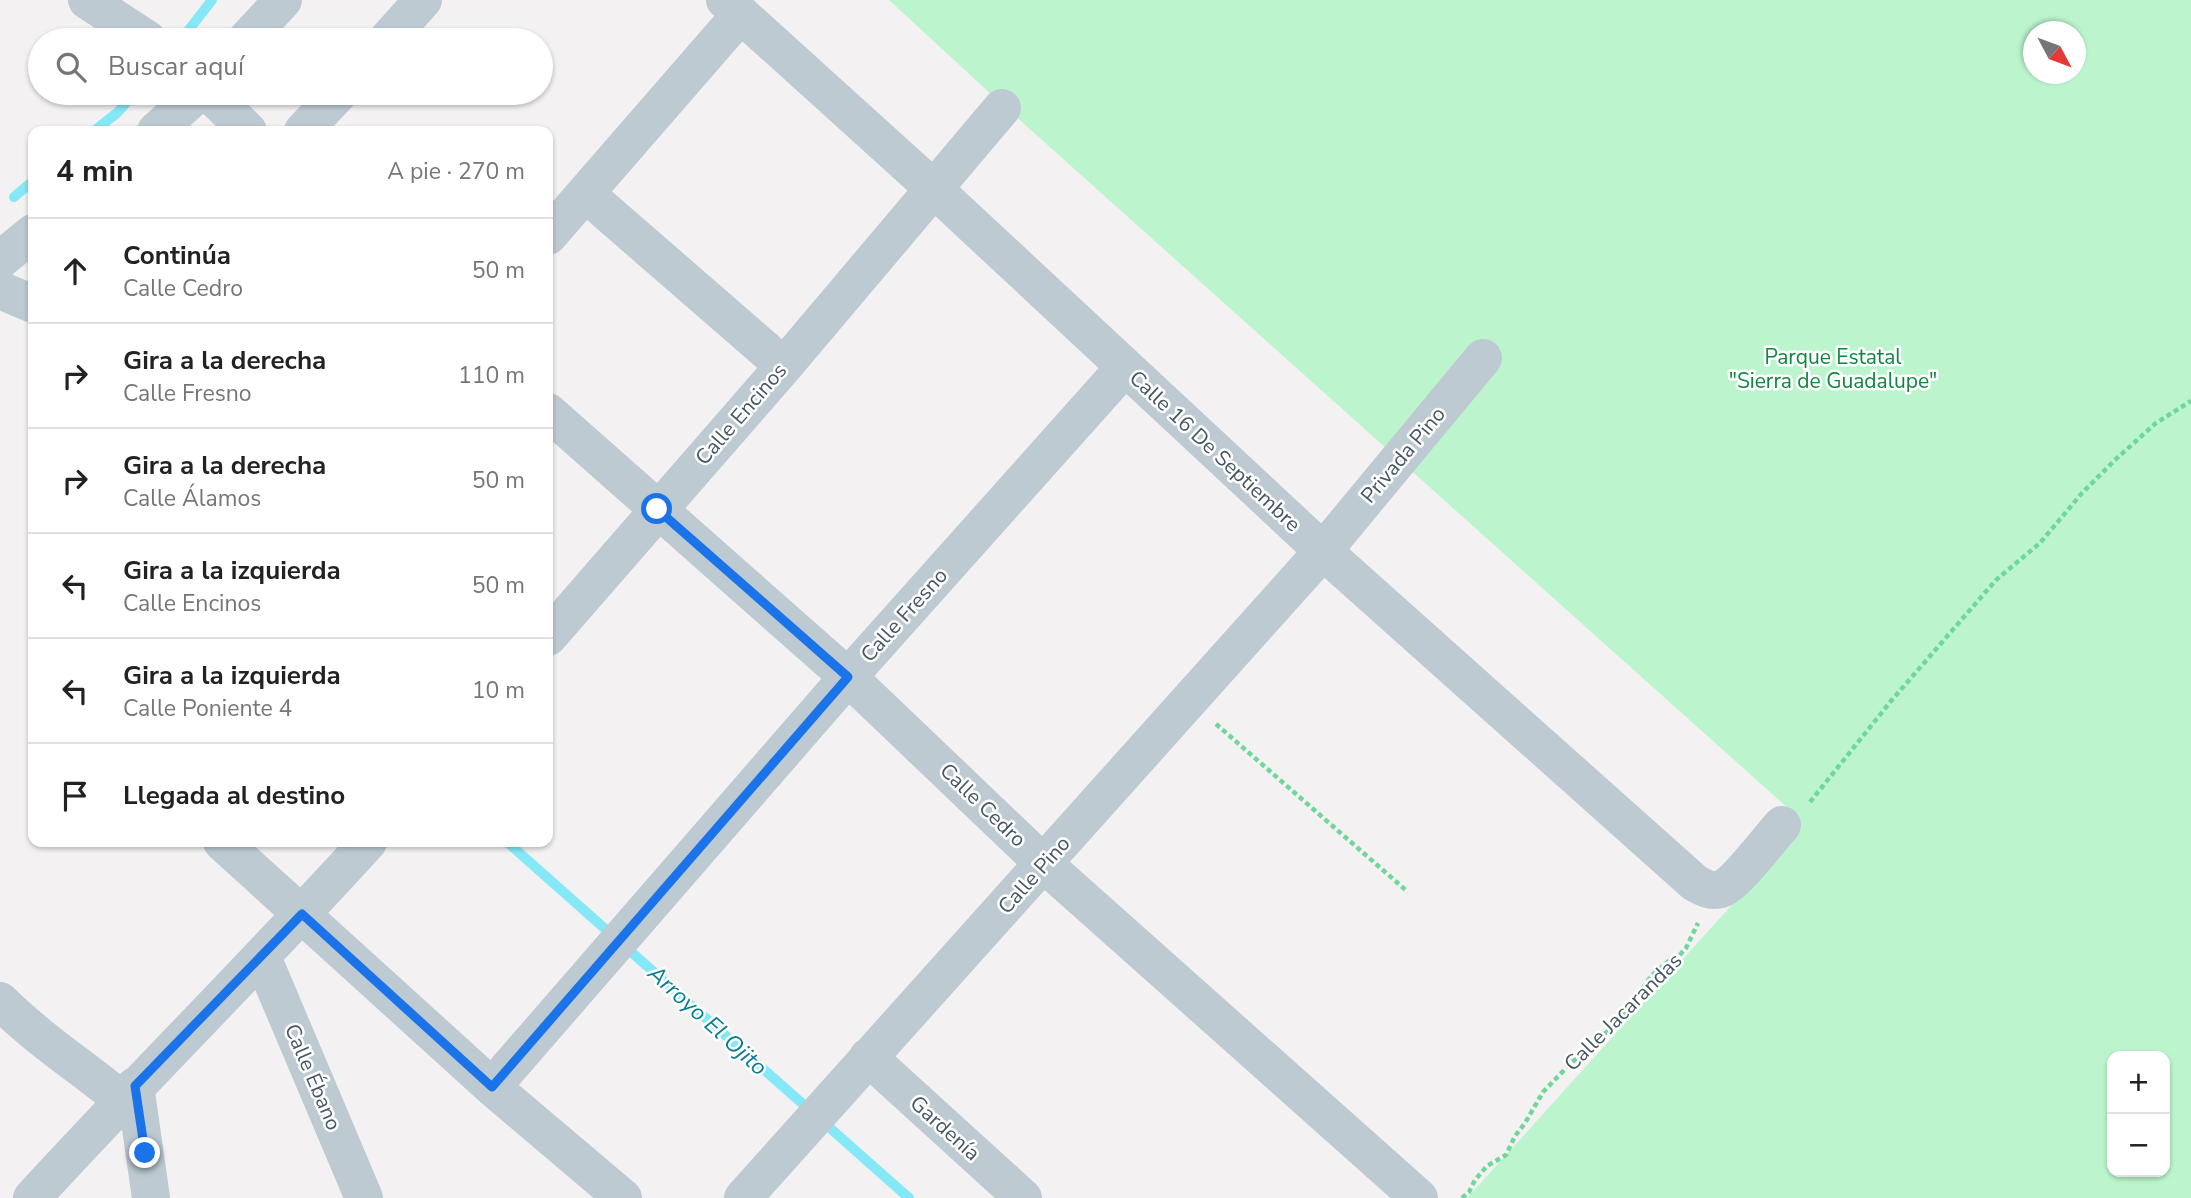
<!DOCTYPE html>
<html lang="es">
<head>
<meta charset="utf-8">
<style>
	:root { --surface:#fff; --page:#f2f2f2; --text:#222; --muted:#767676; --line:#e0e0e0 }
	body { margin:0; font-family:"Nunito Sans",sans-serif; background:var(--page); color:var(--text) }
	.controls { position:absolute; right:21px; bottom:21px; display:grid; overflow:hidden; border-radius:14px; box-shadow:0 2px 5px #0004 }
	.controls button { width:63px; height:63px; display:grid; place-items:center; padding:0; border:0; border-bottom:2px solid var(--line); background:var(--surface); color:var(--text); font:35px sans-serif }
	.compass { position:absolute; left:2023px; top:21px; width:63px; height:63px; border-radius:50%; background:var(--surface); box-shadow:0 2px 5px #0004; rotate:131deg }
	.stop { position:absolute; width:21px; height:21px; margin:-16px; border:5px solid #1a73e8; border-radius:50%; background:#fff }
	.stop.end { background:#1a73e8; border-color:#fff; box-shadow:0 2px 7px #0008 }
	.list { margin:0; padding:0; list-style:none }
	h2 { display:flex; justify-content:space-between; align-items:center; height:91px; margin:0; padding:0 28px; font-size:30px }
	h2 small { font-size:23px; font-weight:400; color:var(--muted) }
	.list li { display:grid; grid-template-columns:46px 1fr auto; gap:21px; align-items:center; box-sizing:border-box; height:105px; padding:0 28px; border-top:2px solid var(--line) }
	.list b { display:block; font-size:26px; white-space:nowrap }
	.list p { margin:0; font-size:23px; white-space:nowrap; color:var(--muted) }
	.list em { font-size:23px; font-style:normal; color:var(--muted) }
	.icon { flex:none; width:38px; height:38px; fill:none; stroke:currentColor; stroke-width:2; stroke-linecap:round; stroke-linejoin:round }
	.map { position:relative; flex:none; width:2191px; height:1198px; overflow:hidden }
	.search { position:absolute; background:var(--surface); box-shadow:0 2px 5px #0004; left:28px; top:28px; width:525px; height:77px; display:flex; align-items:center; gap:18px; box-sizing:border-box; padding:0 24px; border-radius:38px; color:var(--muted); font-size:26px }
	.panel { position:absolute; background:var(--surface); box-shadow:0 2px 5px #0004; left:28px; top:126px; width:525px; height:721px; border-radius:14px }
	.map>svg:first-child { display:block }
	.green { fill:#bcf5cd; fill-rule:evenodd }
	.lines { fill:none; stroke-linecap:round; stroke-linejoin:round }
	.stream { stroke:#84e8f6; stroke-width:10 }
	.path { stroke:#6fd79b; stroke-width:4.5; stroke-dasharray:5 3.5; stroke-linecap:butt }
	.minor { stroke:#bdcad2; stroke-width:38 }
	.route { stroke:#1a73e8; stroke-width:9 }
	.labels { text-anchor:middle; stroke-width:5; stroke-linejoin:round; paint-order:stroke }
	.park-label { font-size:21px; fill:#0d8640; stroke:#fff }
	.street-label { font-size:21px; fill:#465661; stroke:#fff }
	.water-label { font-size:23px; font-style:italic; fill:#047e90; stroke:#fff }
</style>
</head>
<body>
<div class="map">
<svg width="2191" height="1198" viewBox="0 0 2191 1198">
	<rect width="100%" height="100%" fill="#f3f1f1"/>
	<path class="green" d="M 889,0 L 2191,0 L 2191,1198 L 1467,1198 L 1776,856 L 1799,818 L 994,97 ZM 2034,32 L 2076,32 L 2076,74 L 2034,74 ZM 2112,1056 L 2165,1056 L 2165,1172 L 2112,1172 Z"/>
	<g class="lines">
		<path class="stream" d="M 181,40 L 212,0
			M 94,131 L 117,113 L 135,93
			M 14,197 L 33,181
			M 507,842 L 909,1198"/>
		<path class="path" d="M 1216,724 L 1408,892
			M 1810,802 L 1891,701 L 1996,580 L 2040,543 L 2082,493 L 2116,459 L 2156,423 L 2191,401
			M 1462,1198 L 1469,1192 L 1475,1180 L 1487,1166 L 1506,1155 L 1515,1136 L 1525,1123 L 1543,1092 L 1570,1064 L 1617,1023 L 1652,975 L 1670,960 L 1678,957 L 1686,948 L 1698,923"/>
		<path class="minor" d="M 87,0 L 148,40
			M 725,0 L 934,189 L 1323,551 L 1695,883 C 1704,888 1711,892 1721,889 C 1736,884 1770,838 1782,825
			M 246,40 L 283,0
			M 387,40 L 423,0
			M 209,93 L 248,131
			M 156,131 L 198,93
			M 303,131 L 339,93
			M 586,194 L 784,366
			M 548,236 L 741,14
			M 0,260 L 33,233
			M 0,290 L 33,304
			M 548,412 L 848,677 L 1044,864 L 1419,1198
			M 548,637 L 784,366 L 1002,108
			M 222,842 L 492,1087 L 623,1198
			M 262,957 L 364,1198
			M 0,1001 C 37,1038 82,1067 122,1100
			M 868,1057 L 1023,1198
			M 135,1086 L 151,1198
			M 492,1087 L 848,677 L 1125,367
			M 32,1198 C 142,1078 258,963 368,842
			M 743,1198 L 1323,551 L 1483,358"/>
	</g>
	<g class="lines">
		<path class="route" d="M 145,1153 L 135,1086 L 302,914 L 492,1087 L 848,677 L 657,509"/>
	</g>
	<g class="labels">
		<g class="park-label">
			<text x="1833" y="364">Parque Estatal<tspan x="1833" dy="24">"Sierra de Guadalupe"</tspan></text>
		</g>
		<g class="street-label">
			<text transform="translate(741 414) rotate(-49)" y="7">Calle Encinos</text>
			<text transform="translate(1215 451) rotate(43)" y="7">Calle 16 De Septiembre</text>
			<text transform="translate(1403 455) rotate(-50)" y="7">Privada Pino</text>
			<text transform="translate(904 615) rotate(-48)" y="7">Calle Fresno</text>
			<text transform="translate(983 805) rotate(44)" y="7">Calle Cedro</text>
			<text transform="translate(1034 875) rotate(-48)" y="7">Calle Pino</text>
			<text transform="translate(1623 1012) rotate(-45)" y="7">Calle Jacarandas</text>
			<text transform="translate(313 1077) rotate(67)" y="7">Calle Ébano</text>
			<text transform="translate(945 1128) rotate(42)" y="7">Gardenía</text>
		</g>
		<g class="water-label">
			<text transform="translate(708 1020) rotate(42)" y="8">Arroyo El Ojito</text>
		</g>
	</g>
</svg>
<div class="controls">
<button>+</button>
<button>−</button>
</div>
<svg class="compass" viewBox="-18 -18 36 36"><path d="M0-13l5 13h-10z" fill="#e53935"/><path d="M0 13l5-13h-10z" fill="#767676"/></svg>
<div class="stop" style="left:657px;top:509px"></div>
<div class="stop end" style="left:145px;top:1153px"></div>
<div class="search"><svg class="icon" aria-label="search" viewBox="0 0 24 24"><circle cx="10" cy="10" r="6"/><path d="M15 15l6 6"/></svg>Buscar aquí</div>
<section class="panel">
<h2>4 min<small>A pie · 270 m</small></h2>
<ul class="list">
<li><svg class="icon" aria-label="ahead" viewBox="0 0 24 24"><path d="M12 20V5M6 11l6-6 6 6"/></svg><div><b>Continúa</b><p>Calle Cedro</p></div><em>50 m</em></li>
<li><svg class="icon" aria-label="right" viewBox="0 0 24 24"><path d="M7 20v-9h11M14 6l5 5-5 5"/></svg><div><b>Gira a la derecha</b><p>Calle Fresno</p></div><em>110 m</em></li>
<li><svg class="icon" aria-label="right" viewBox="0 0 24 24"><path d="M7 20v-9h11M14 6l5 5-5 5"/></svg><div><b>Gira a la derecha</b><p>Calle Álamos</p></div><em>50 m</em></li>
<li><svg class="icon" aria-label="left" viewBox="0 0 24 24"><path d="M17 20v-9H6M10 6l-5 5 5 5"/></svg><div><b>Gira a la izquierda</b><p>Calle Encinos</p></div><em>50 m</em></li>
<li><svg class="icon" aria-label="left" viewBox="0 0 24 24"><path d="M17 20v-9H6M10 6l-5 5 5 5"/></svg><div><b>Gira a la izquierda</b><p>Calle Poniente 4</p></div><em>10 m</em></li>
<li><svg class="icon" aria-label="arrive" viewBox="0 0 24 24"><path d="M6 21V4h12l-3 4 3 4H6"/></svg><div><b>Llegada al destino</b></div></li>
</ul>
</section>
</div>
</body>
</html>
